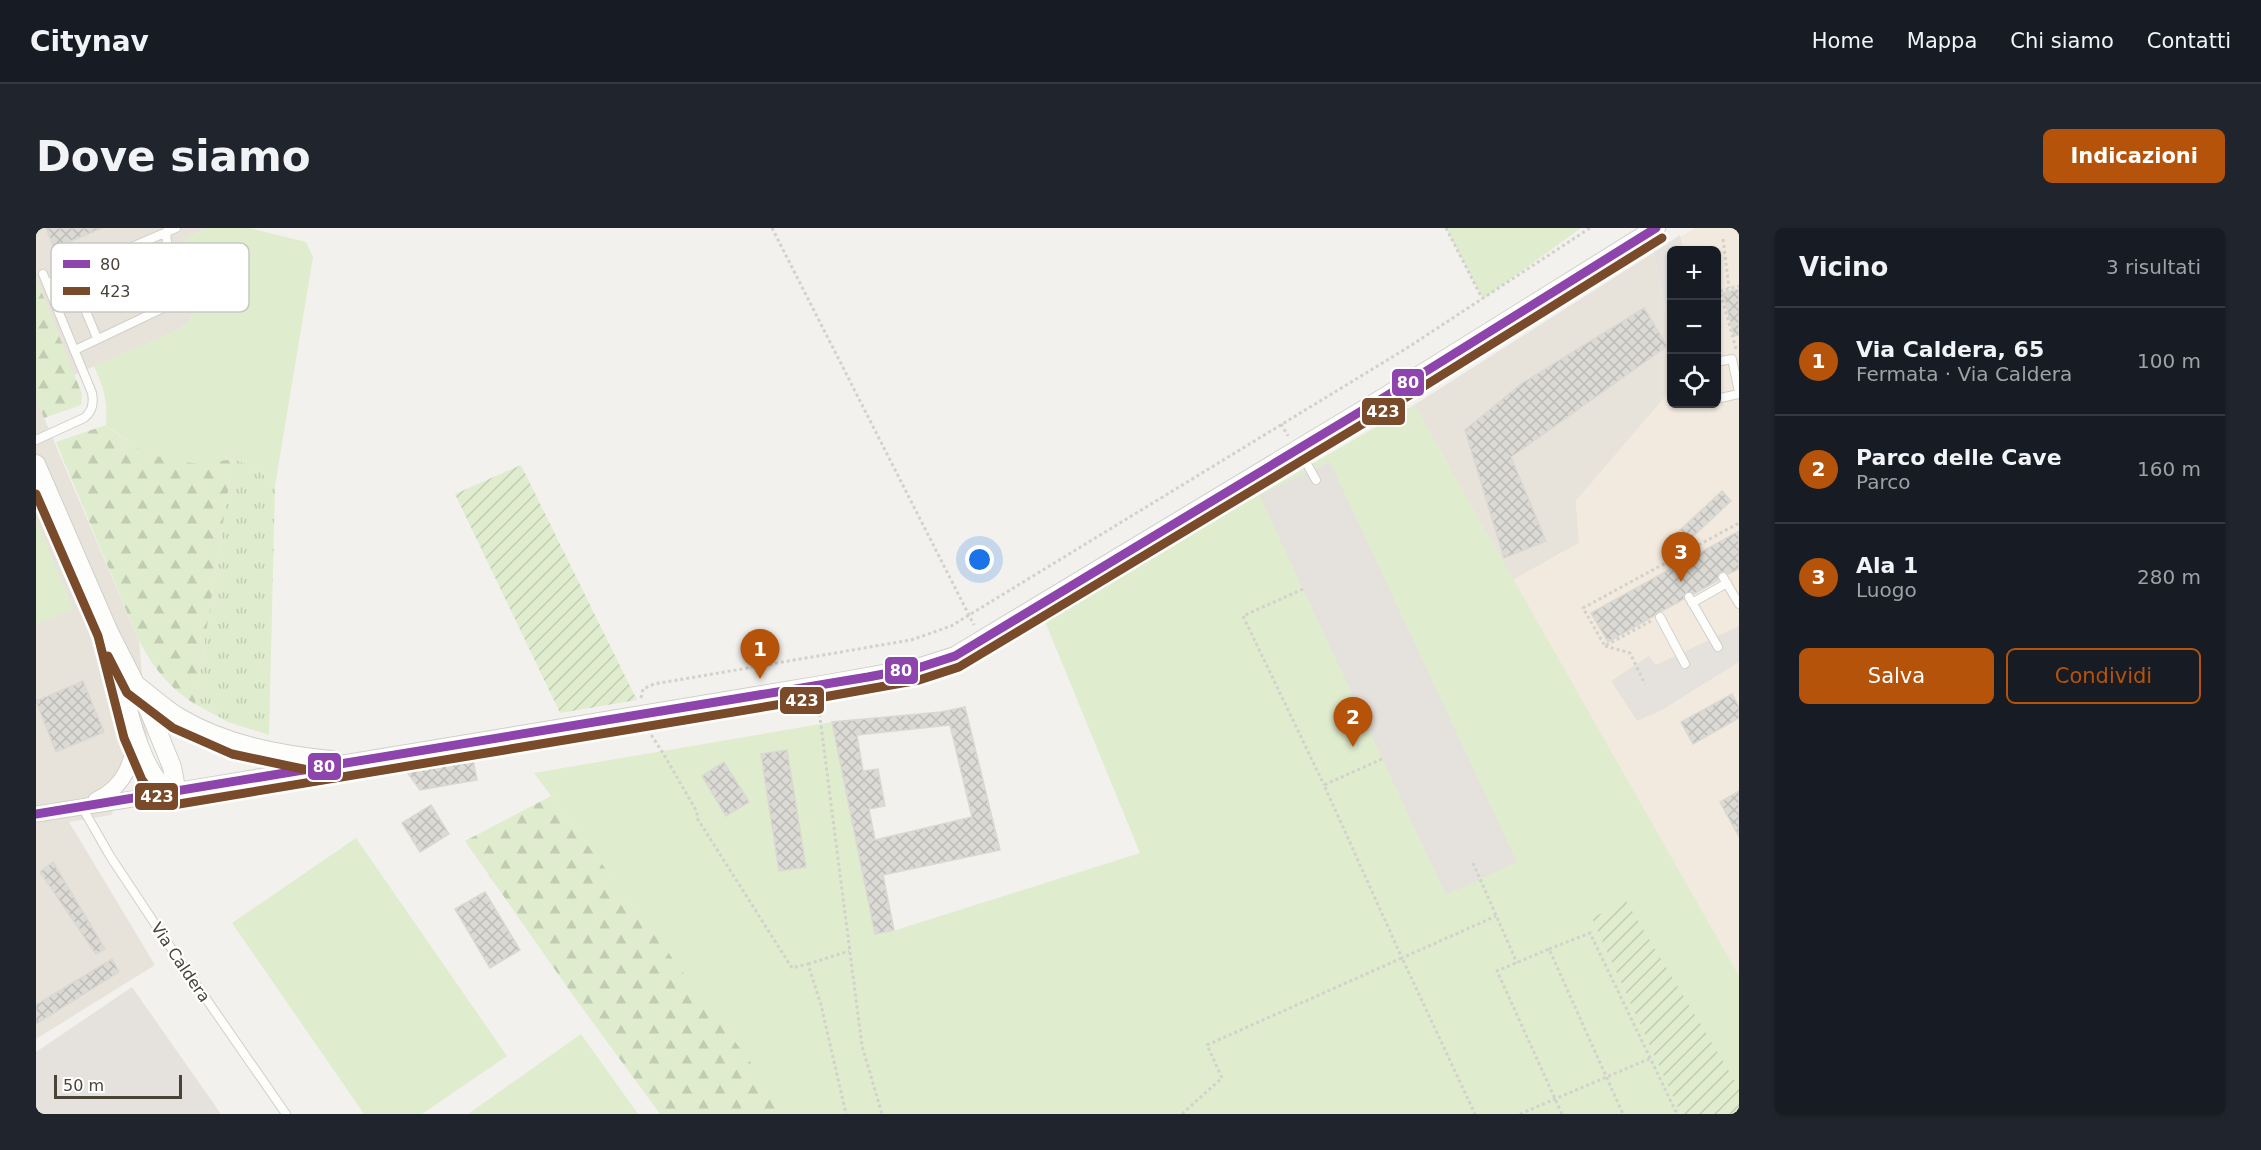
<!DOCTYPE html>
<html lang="it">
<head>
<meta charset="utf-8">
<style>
	:root { --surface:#171b24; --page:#20242c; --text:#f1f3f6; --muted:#9ea1a6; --line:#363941; --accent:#b45309 }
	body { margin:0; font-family:"DejaVu Sans",sans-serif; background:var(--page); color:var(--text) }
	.controls { position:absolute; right:18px; top:18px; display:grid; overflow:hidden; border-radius:9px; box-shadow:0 2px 4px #0004 }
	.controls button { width:54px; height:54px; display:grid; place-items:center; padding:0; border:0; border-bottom:2px solid var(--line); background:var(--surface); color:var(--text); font:30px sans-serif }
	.scale { position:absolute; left:18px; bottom:15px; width:128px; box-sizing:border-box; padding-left:6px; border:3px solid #494338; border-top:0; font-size:16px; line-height:21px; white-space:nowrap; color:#494338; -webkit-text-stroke:4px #fff; paint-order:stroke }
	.you { position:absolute; left:944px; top:332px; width:21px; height:21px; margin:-15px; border:4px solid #fff; border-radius:50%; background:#1a73e8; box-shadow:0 0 0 9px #1a73e833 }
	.badge { display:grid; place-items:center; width:39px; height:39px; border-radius:50%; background:var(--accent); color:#fff; font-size:20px; font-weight:700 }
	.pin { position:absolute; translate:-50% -50px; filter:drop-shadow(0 2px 3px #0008) }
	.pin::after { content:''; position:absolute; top:32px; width:21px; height:18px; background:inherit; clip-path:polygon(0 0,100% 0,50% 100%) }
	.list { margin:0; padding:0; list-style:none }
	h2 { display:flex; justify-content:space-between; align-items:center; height:78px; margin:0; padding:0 24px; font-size:26px }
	h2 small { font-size:20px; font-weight:400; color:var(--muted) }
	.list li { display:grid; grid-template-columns:39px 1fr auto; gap:18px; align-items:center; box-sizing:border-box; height:108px; padding:0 24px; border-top:2px solid var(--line) }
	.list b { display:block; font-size:22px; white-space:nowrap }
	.list p { margin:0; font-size:20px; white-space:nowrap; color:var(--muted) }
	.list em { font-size:20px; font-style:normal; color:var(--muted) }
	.actions { display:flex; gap:12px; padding:18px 24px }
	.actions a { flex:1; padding:14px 0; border:2px solid var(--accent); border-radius:9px; text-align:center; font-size:21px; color:var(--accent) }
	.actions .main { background:var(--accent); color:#fff }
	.icon { flex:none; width:33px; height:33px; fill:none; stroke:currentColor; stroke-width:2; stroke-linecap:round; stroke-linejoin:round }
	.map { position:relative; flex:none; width:1703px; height:886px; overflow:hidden; border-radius:9px }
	header { display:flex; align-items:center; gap:36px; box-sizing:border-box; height:84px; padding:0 30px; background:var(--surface); border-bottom:2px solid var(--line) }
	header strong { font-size:28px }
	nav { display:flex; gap:33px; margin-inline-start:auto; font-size:21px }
	.intro { display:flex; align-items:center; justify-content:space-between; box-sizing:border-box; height:144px; padding:0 36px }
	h1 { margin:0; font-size:42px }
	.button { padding:15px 27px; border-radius:9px; background:var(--accent); color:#fff; font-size:21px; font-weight:700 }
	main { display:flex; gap:36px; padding:0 36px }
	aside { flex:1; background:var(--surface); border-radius:9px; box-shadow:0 2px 4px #0004 }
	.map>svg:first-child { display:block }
	.residential { fill:#e7e3db }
	.commercial { fill:#f2eade }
	.grass { fill:url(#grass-tufts) }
	.forest { fill:url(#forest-firs) }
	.park { fill:#dfecce }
	.garden { fill:url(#garden-furrows) }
	.parking { fill:#e5e2de }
	.building { fill:url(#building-cross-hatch); stroke:#dbd8d3; stroke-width:1.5; fill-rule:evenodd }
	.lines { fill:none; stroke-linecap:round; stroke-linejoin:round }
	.service-casing { stroke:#d1cfca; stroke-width:10 }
	.minor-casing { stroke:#d1cfca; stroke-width:17 }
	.tertiary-casing { stroke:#d1cfca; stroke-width:20 }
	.path { stroke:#d3d1cc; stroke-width:3; stroke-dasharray:3 3; stroke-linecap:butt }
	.service { stroke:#fdfdfc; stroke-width:8 }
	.minor { stroke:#fdfdfc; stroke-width:15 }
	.tertiary { stroke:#fdfdfc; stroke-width:18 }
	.bus-1-casing { stroke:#fff; stroke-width:14 }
	.bus-2-casing { stroke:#fff; stroke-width:14 }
	.bus-1 { stroke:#8e44ad; stroke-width:9 }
	.bus-2 { stroke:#7a4b2a; stroke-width:9 }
	.labels { text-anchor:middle; stroke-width:4.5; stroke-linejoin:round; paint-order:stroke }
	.street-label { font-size:16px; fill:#494338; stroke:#fff }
	.key { fill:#fff; stroke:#c8c7c3; stroke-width:1.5 }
	.key-label { font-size:16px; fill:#494338 }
	.line-badge { stroke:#fff; stroke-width:2 }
	.badge-label { font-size:16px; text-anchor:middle; font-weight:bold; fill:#fff }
</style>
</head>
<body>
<header>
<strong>Citynav</strong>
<nav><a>Home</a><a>Mappa</a><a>Chi siamo</a><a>Contatti</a></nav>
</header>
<div class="intro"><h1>Dove siamo</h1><a class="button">Indicazioni</a></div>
<main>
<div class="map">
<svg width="1703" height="886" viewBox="0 0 1703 886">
	<defs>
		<pattern id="grass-tufts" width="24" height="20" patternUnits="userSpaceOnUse" patternTransform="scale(1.5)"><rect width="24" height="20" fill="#dfecce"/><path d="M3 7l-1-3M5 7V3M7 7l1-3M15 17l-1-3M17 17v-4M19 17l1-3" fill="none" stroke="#c1ccb2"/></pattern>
		<pattern id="forest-firs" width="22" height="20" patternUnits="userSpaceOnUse" patternTransform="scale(1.5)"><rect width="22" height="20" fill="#dfecce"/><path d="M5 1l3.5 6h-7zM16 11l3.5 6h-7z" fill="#c1ccb2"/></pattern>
		<pattern id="garden-furrows" width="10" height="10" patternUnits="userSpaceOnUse" patternTransform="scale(1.5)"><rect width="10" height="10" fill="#dfecce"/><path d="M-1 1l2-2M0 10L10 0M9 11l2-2" fill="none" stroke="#c1ccb2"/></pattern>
		<pattern id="building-cross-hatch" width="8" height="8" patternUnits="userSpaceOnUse" patternTransform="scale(1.5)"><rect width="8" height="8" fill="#dcdad5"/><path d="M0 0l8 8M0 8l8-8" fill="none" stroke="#bebcb8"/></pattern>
	</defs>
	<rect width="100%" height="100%" fill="#f3f1ed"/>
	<path class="residential" d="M 0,0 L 173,0 L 150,10 L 153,52 L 158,82 L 153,93 L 142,102 L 38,147 L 0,50 Z
		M 1617,25 L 1635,107 L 1635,162 L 1540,273 L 1543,315 L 1477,352 L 1378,177 Z
		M 0,171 L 103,413 L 112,514 L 75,587 L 33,594 L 119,737 L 0,811 Z"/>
	<path class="commercial" d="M 1659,0 L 1703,0 L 1703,748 L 1477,352 L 1543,315 L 1540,273 L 1635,162 L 1636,176 L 1680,176 L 1680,22 L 1636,22 L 1635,107 L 1617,25 Z"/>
	<path class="grass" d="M 197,231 L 220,239 L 239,258 L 233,507 L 192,494 L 159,476 Z"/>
	<path class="forest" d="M 0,50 L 46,166 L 45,177 L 8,190 L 0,171 Z
		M 70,197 C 115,233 141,238 197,231 L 159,476 C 131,458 119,441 103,413 L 20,214 Z
		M 515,568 L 754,886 L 624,886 L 536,766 L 429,613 Z"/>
	<path class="park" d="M 173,0 L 213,0 L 270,14 L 277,29 L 239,258 L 220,239 L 197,231 L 162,236 L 131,231 L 106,223 L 70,197 C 72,173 68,161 58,138 L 142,102 L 153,93 L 158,82 L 153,52 L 150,10 Z
		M 1410,0 L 1545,0 L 1447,71 Z
		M 1378,177 L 1703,748 L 1703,886 L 753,886 L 498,545 L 796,494 L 839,706 L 860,702 L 1104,625 L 1008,391 Z
		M 0,291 L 37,381 L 0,396 Z
		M 320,610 L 471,828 L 386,886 L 328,886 L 196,695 Z
		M 545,806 L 602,886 L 432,886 Z"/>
	<path class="garden" d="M 485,237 L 591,452 L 601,472 L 524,485 L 419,266 Z
		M 1590,673 L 1703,860 L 1703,886 L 1645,886 L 1556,690 Z"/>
	<path class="parking" d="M 1644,7 L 1648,22 L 1636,22 L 1635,107 L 1617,25 Z
		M 1294,234 L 1481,634 L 1410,667 L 1223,267 Z
		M 1703,398 L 1703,434 L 1626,482 L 1601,493 L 1575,453 L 1613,428 L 1620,437 Z
		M 96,759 L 185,886 L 0,886 L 0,824 Z"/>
	<path class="building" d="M 10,0 L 66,0 L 18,20 Z
		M 1703,61 L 1703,107 L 1698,108 L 1687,65 Z
		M 1608,80 L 1631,118 L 1475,229 L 1510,313 L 1468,330 L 1429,202 L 1485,156 Z
		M 1686,263 L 1695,273 L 1638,326 L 1629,316 Z
		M 1703,303 L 1703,341 L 1692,346 L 1689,344 L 1684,344 L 1682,347 L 1682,352 L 1658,366 L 1651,364 L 1648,367 L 1648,371 L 1626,383 L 1621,384 L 1618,388 L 1572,414 L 1555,385 Z
		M 47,453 L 68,504 L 20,524 L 0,473 Z
		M 1696,466 L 1703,479 L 1703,490 L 1657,516 L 1645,494 Z
		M 929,479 L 964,622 L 847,647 L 858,702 L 839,706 L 796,494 L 905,484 ZM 914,497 L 936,589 L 839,612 L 833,581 L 849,578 L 842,541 L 827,543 L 821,507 Z
		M 751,522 L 770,639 L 743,643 L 725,526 Z
		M 437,532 L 441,552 L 384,562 L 371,544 Z
		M 688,534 L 713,574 L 690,588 L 666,548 Z
		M 1703,563 L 1703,609 L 1684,574 Z
		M 395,577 L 413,606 L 384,624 L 366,595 Z
		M 17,634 L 69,721 L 60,726 L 4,644 Z
		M 449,664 L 484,722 L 454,740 L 419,681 Z
		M 76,731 L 83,744 L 0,796 L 0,777 Z"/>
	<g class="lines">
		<g class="service-casing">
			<path id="service" d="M 34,45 L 61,110
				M 12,55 L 140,0
				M 46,71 L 133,34
				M 39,122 L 140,74 L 133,34 L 130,4
				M 1680,134 L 1696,131 L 1703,164
				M 1680,171 L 1703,166
				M 0,212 L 48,190 C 56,184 58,175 56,165 L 7,46
				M 1263,222 L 1280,252
				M 1687,349 L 1703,376
				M 1653,369 L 1682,419
				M 1656,375 L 1691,355
				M 1624,389 L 1649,436
				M 46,579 L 74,628 L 137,723 L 250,886"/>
		</g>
		<g class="minor-casing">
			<path id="minor" d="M 60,572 C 88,559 96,537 100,507
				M 0,586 L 135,565"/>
		</g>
		<g class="tertiary-casing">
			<path id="tertiary" d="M 0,236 L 73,404 L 114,485 L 136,539 L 139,555 L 135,565
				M 80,434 C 89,468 103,547 135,565
				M 103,459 C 117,470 130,482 144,490 C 190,517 243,527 295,532
				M 135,565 L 780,458 L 881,440 L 919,428 L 1347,170 L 1620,0"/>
		</g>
		<path class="path" d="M 736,0 L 938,397
			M 1410,0 L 1446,70
			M 1687,11 L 1693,60
			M 1680,97 L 1682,97
			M 1700,121 L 1684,63 L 1703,58
			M 1245,196 L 1252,208
			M 1267,361 L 1207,388 L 1288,557
			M 1615,393 L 1569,418 L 1547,380 L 1703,295
			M 1569,418 L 1594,425 L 1609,456
			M 605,470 L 607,461 L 618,456 L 875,412 L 915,398 L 1371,120 L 1554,0
			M 782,474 L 826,818 L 846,886
			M 612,502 L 627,525 L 661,584 L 661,590 L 756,740 L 772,736 L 785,777 L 810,886
			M 1346,531 L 1288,557 L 1366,730 L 1460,688
			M 1437,635 L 1481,735
			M 1513,721 L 1554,705 L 1641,886
			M 772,736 L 813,723
			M 1146,886 L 1186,850 L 1171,817 L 1366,730 L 1439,886
			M 1484,886 L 1615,830
			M 1526,886 L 1461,743 L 1513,721 L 1587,886"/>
		<use href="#service" class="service"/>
		<use href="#minor" class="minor"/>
		<use href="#tertiary" class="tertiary"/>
		<g class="bus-1-casing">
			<path id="bus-1" d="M 0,586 L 832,449 L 885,439 L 919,428 L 1347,170 L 1620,0"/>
		</g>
		<g class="bus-2-casing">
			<path id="bus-2" d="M 0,266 L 62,408 L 88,510 L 106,552 L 115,564 L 127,574 L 137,577 L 782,470 L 883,452 L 923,439 L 1353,180 L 1626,10
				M 72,428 L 91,465 L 137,500 L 196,526 L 272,542"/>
		</g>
		<use href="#bus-1" class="bus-1"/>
		<use href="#bus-2" class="bus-2"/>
	</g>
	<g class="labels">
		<g class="street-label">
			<text transform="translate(145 734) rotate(56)" y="6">Via Caldera</text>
		</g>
	</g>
	<rect x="15" y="15" width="198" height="69" rx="9" class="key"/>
	<rect x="27" y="32" width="27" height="8" fill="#8e44ad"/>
	<rect x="27" y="59" width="27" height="8" fill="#7a4b2a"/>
	<g class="key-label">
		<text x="64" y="42">80</text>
		<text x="64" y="69">423</text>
	</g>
	<g class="line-badge">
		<rect x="1355" y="140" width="34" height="29" rx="6" fill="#8e44ad"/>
		<rect x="1325" y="169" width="45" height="29" rx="6" fill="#7a4b2a"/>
		<rect x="848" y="428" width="35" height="29" rx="6" fill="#8e44ad"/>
		<rect x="743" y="458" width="46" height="29" rx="6" fill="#7a4b2a"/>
		<rect x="271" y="524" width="35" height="29" rx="6" fill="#8e44ad"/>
		<rect x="98" y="554" width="45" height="29" rx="6" fill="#7a4b2a"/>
	</g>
	<g class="badge-label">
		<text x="1372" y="160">80</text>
		<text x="1347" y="189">423</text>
		<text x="865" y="448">80</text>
		<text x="766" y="478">423</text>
		<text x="288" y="544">80</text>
		<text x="121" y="574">423</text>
	</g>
</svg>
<div class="controls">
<button>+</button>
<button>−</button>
<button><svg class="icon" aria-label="locate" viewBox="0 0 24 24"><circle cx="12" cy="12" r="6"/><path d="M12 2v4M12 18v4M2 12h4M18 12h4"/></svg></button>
</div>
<div class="scale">50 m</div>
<div class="you"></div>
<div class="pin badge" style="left:724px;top:451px">1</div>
<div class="pin badge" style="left:1317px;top:519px">2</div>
<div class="pin badge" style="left:1645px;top:354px">3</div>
</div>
<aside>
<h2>Vicino<small>3 risultati</small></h2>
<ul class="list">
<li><span class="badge">1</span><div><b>Via Caldera, 65</b><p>Fermata · Via Caldera</p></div><em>100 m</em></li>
<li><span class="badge">2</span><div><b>Parco delle Cave</b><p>Parco</p></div><em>160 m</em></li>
<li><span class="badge">3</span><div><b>Ala 1</b><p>Luogo</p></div><em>280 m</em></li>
</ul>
<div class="actions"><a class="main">Salva</a><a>Condividi</a></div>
</aside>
</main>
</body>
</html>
